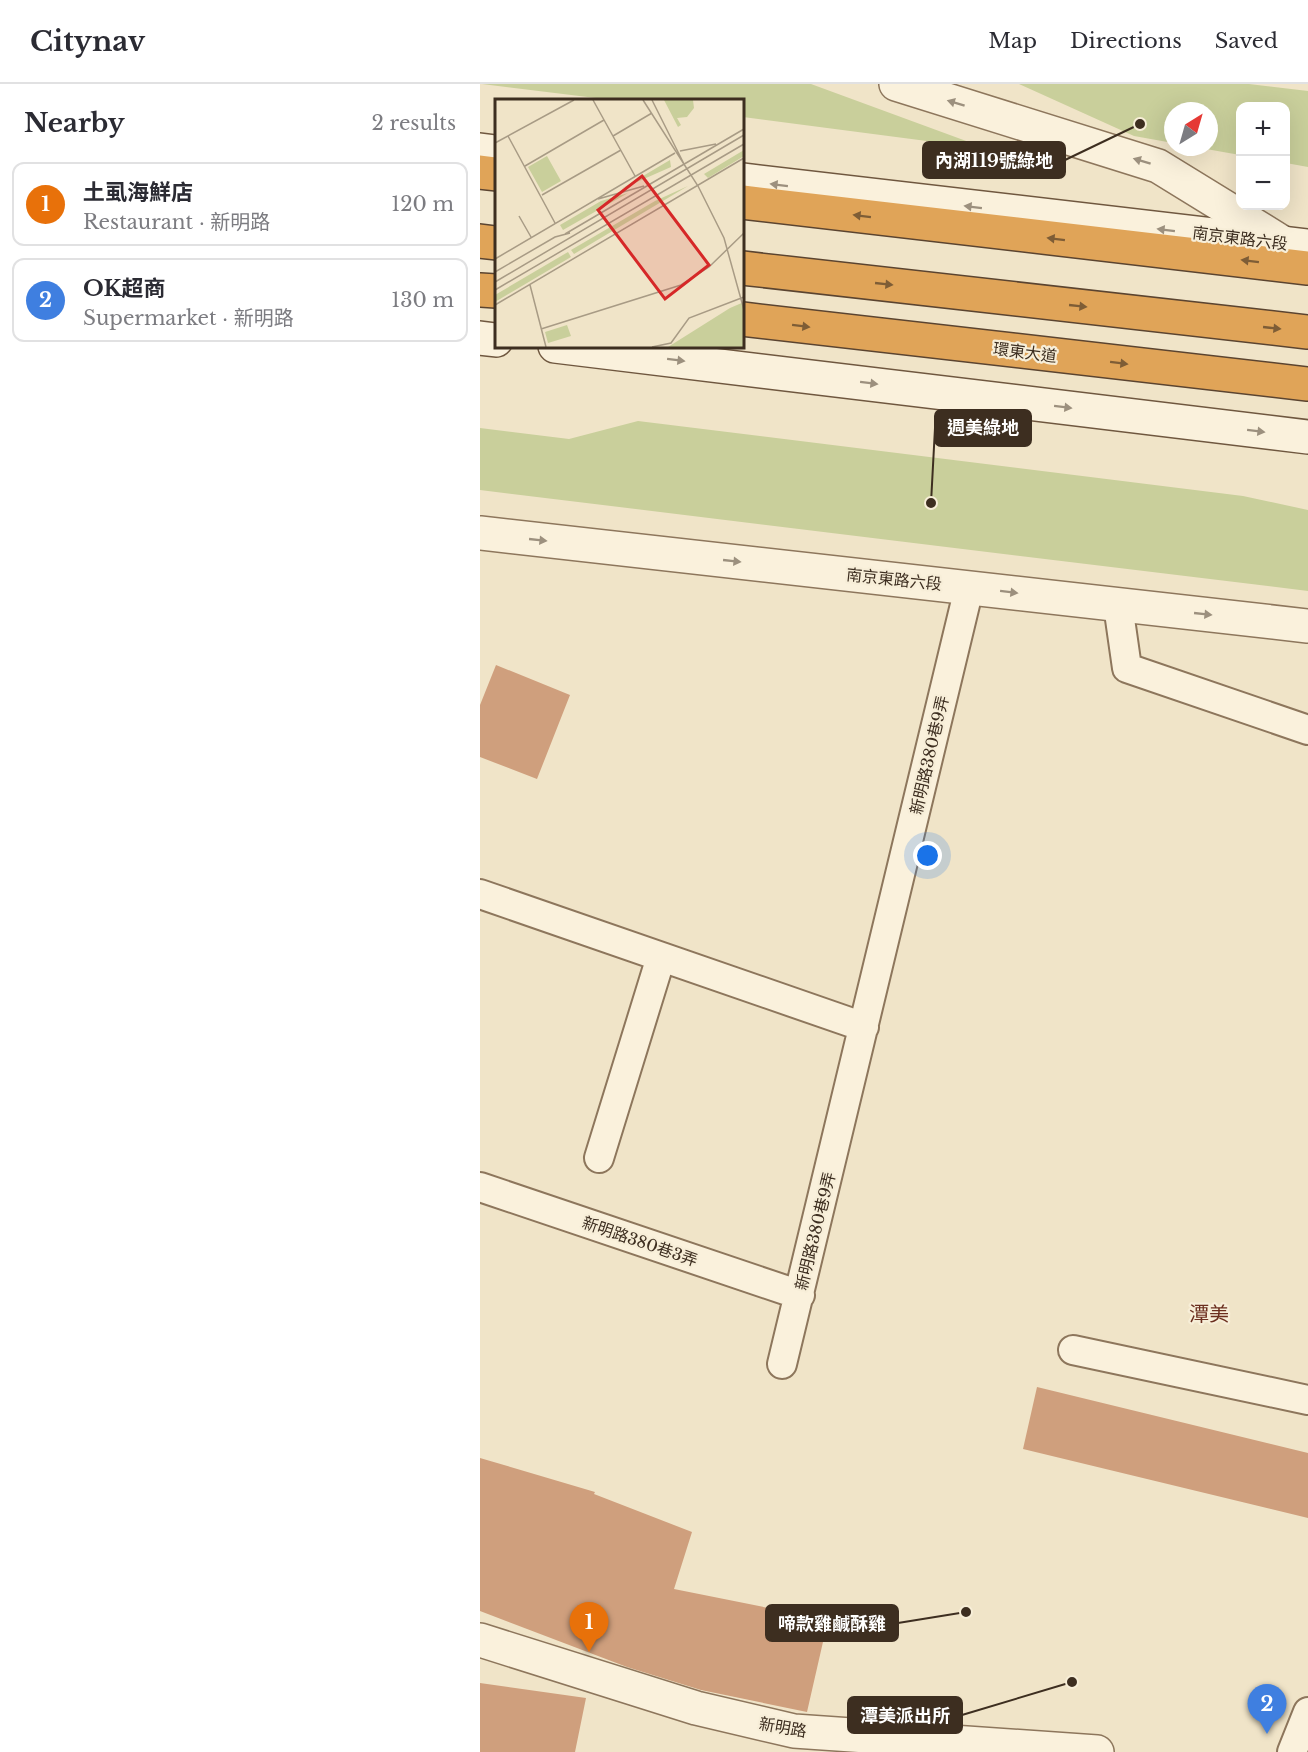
<!DOCTYPE html>
<html lang="en">
<head>
<meta charset="utf-8">
<style>
	:root { --surface:#fff; --page:#f7f7f7; --text:#2b2b33; --muted:#7c7c81; --line:#e1e1e2; --accent:#0f766e }
	body { margin:0; font-family:"Libre Baskerville","Noto Sans TC",serif; background:var(--page); color:var(--text) }
	.controls { position:absolute; right:18px; top:18px; display:grid; overflow:hidden; border-radius:12px; box-shadow:0 6px 24px #0002 }
	.controls button { width:54px; height:54px; display:grid; place-items:center; padding:0; border:0; border-bottom:2px solid var(--line); background:var(--surface); color:var(--text); font:30px sans-serif }
	.compass { position:absolute; left:684px; top:18px; width:54px; height:54px; border-radius:50%; background:var(--surface); box-shadow:0 6px 24px #0002; rotate:37deg }
	.you { position:absolute; left:448px; top:772px; width:21px; height:21px; margin:-15px; border:4px solid #fff; border-radius:50%; background:#1a73e8; box-shadow:0 0 0 9px #1a73e833 }
	.badge { display:grid; place-items:center; width:39px; height:39px; border-radius:50%; background:var(--accent); color:#fff; font-size:20px; font-weight:700 }
	.pin { position:absolute; translate:-50% -50px; filter:drop-shadow(0 2px 3px #0008) }
	.pin::after { content:''; position:absolute; top:32px; width:21px; height:18px; background:inherit; clip-path:polygon(0 0,100% 0,50% 100%) }
	.list { margin:0; padding:0; list-style:none }
	h2 { display:flex; justify-content:space-between; align-items:center; height:78px; margin:0; padding:0 24px; font-size:26px }
	h2 small { font-size:20px; font-weight:400; color:var(--muted) }
	.list li { display:grid; grid-template-columns:39px 1fr auto; gap:18px; align-items:center; box-sizing:border-box; height:84px; margin:0 12px 12px; padding:0 12px; border:2px solid var(--line); border-radius:12px }
	.list b { display:block; font-size:22px; white-space:nowrap }
	.list p { margin:0; font-size:20px; white-space:nowrap; color:var(--muted) }
	.list em { font-size:20px; font-style:normal; color:var(--muted) }
	.map { position:relative; flex:none; width:828px; height:1668px; overflow:hidden }
	header { display:flex; align-items:center; gap:36px; box-sizing:border-box; height:84px; padding:0 30px; background:var(--surface); border-bottom:2px solid var(--line) }
	header strong { font-size:28px }
	nav { display:flex; gap:33px; margin-inline-start:auto; font-size:21px }
	main { display:flex }
	aside { flex:1; background:var(--surface) }
	.map>svg:first-child { display:block }
	.green { fill:#c9cf9b }
	.building { fill:#cf9f7d }
	.lines { fill:none; stroke-linecap:round; stroke-linejoin:round }
	.lane-casing { stroke:#8d765c; stroke-width:32 }
	.street-casing { stroke:#8d765c; stroke-width:36 }
	.secondary-casing { stroke:#6f573f; stroke-width:36 }
	.highway-casing { stroke:#5b4430; stroke-width:36 }
	.lane { stroke:#faf1dc; stroke-width:28 }
	.street { stroke:#faf1dc; stroke-width:33 }
	.secondary { stroke:#faf1dc; stroke-width:33 }
	.highway { stroke:#e0a458; stroke-width:33 }
	.oneway { fill:#9c907e }
	.oneway2 { fill:#7e5d36 }
	.labels { text-anchor:middle; stroke-width:4.5; stroke-linejoin:round; paint-order:stroke }
	.street-label { font-size:16px; fill:#3d2e20; stroke:#f7eed8 }
	.quarter-label { font-size:20px; fill:#6b2e1e; stroke:#f7eed8 }
	.inset-road { fill:none; stroke:#a89b85; stroke-width:1.5 }
	.view { fill:#d62828; fill-opacity:0.15; stroke:#d62828; stroke-width:3 }
	.inset-edge { fill:none; stroke:#3d2e20; stroke-width:3 }
	.leader { fill:none; stroke:#3d2e20; stroke-width:2 }
	.callout-dot { fill:#3d2e20; stroke:#f7eed8; stroke-width:2 }
	.callout { fill:#3d2e20; stroke:#3d2e20; stroke-width:2 }
	.callout-label { font-size:18px; text-anchor:middle; font-weight:bold; fill:#fff }
</style>
</head>
<body>
<header>
<strong>Citynav</strong>
<nav><a>Map</a><a>Directions</a><a>Saved</a></nav>
</header>
<main>
<aside>
<h2>Nearby<small>2 results</small></h2>
<ul class="list">
<li><span class="badge" style="background:#e8710a">1</span><div><b>土虱海鮮店</b><p>Restaurant · 新明路</p></div><em>120 m</em></li>
<li><span class="badge" style="background:#3f7fe0">2</span><div><b>OK超商</b><p>Supermarket · 新明路</p></div><em>130 m</em></li>
</ul>
</aside>
<div class="map">
<svg width="828" height="1668" viewBox="0 0 828 1668">
	<rect width="100%" height="100%" fill="#f0e4c8"/>
	<path class="green" d="M 2,0 L 331,0 L 508,65 L 263,33 L 262,16 L 132,16 Z
		M 539,0 L 769,0 L 828,7 L 828,83 L 806,79 L 806,22 L 760,22 L 760,71 L 715,63 L 729,63 L 729,27 L 693,27 L 693,59 L 654,52 Z
		M 158,337 L 763,412 L 828,426 L 828,507 L 0,406 L 0,344 L 89,355 Z"/>
	<path class="building" d="M 16,581 L 90,611 L 57,695 L 0,673 L 0,621 Z
		M 557,1303 L 828,1369 L 828,1434 L 543,1365 Z
		M 0,1374 L 115,1408 L 114,1410 L 212,1448 L 194,1505 L 348,1536 L 327,1628 L 221,1606 L 147,1583 L 0,1527 Z
		M 0,1599 L 106,1614 L 95,1668 L 0,1668 Z"/>
	<g class="lines">
		<g class="lane-casing">
			<path id="lane" d="M 638,521 L 647,584 L 828,646
				M 0,810 L 384,943
				M 119,1074 L 181,873
				M 0,1103 L 320,1211
				M 593,1266 L 828,1316
				M 302,1280 L 489,504
				M 812,1668 L 828,1628"/>
		</g>
		<g class="street-casing">
			<path id="street" d="M 416,0 L 678,82 L 803,159
				M 0,449 L 828,542
				M 0,1556 L 216,1624 L 314,1647 L 617,1668"/>
		</g>
		<g class="secondary-casing">
			<path id="secondary" d="M 0,66 L 16,68
				M 262,96 L 828,162
				M 0,254 L 16,256
				M 75,262 L 828,353"/>
		</g>
		<g class="highway-casing">
			<path id="highway" d="M 0,88 L 16,90
				M 262,118 L 828,184
				M 0,157 L 16,159
				M 262,184 L 828,248
				M 0,206 L 16,207
				M 262,235 L 828,300"/>
		</g>
		<use href="#lane" class="lane"/>
		<use href="#street" class="street"/>
		<use href="#secondary" class="secondary"/>
		<use href="#highway" class="highway"/>
	</g>
	<defs><path id="oneway-solid" d="M-6-.8H1V-3.2L6.5 0L1 3.2V.8H-6Z" transform="scale(1.5)"/></defs>
	<g class="oneway">
		<use href="#oneway-solid" transform="translate(476 19) rotate(-163)"/>
		<use href="#oneway-solid" transform="translate(662 77) rotate(-163)"/>
		<use href="#oneway-solid" transform="translate(299 101) rotate(-173)"/>
		<use href="#oneway-solid" transform="translate(493 123) rotate(-173)"/>
		<use href="#oneway-solid" transform="translate(686 146) rotate(-173)"/>
		<use href="#oneway-solid" transform="translate(196 276) rotate(7)"/>
		<use href="#oneway-solid" transform="translate(389 299) rotate(7)"/>
		<use href="#oneway-solid" transform="translate(583 323) rotate(7)"/>
		<use href="#oneway-solid" transform="translate(776 347) rotate(7)"/>
		<use href="#oneway-solid" transform="translate(58 456) rotate(6)"/>
		<use href="#oneway-solid" transform="translate(252 477) rotate(6)"/>
		<use href="#oneway-solid" transform="translate(529 508) rotate(7)"/>
		<use href="#oneway-solid" transform="translate(723 530) rotate(6)"/>
	</g>
	<g class="oneway2">
		<use href="#oneway-solid" transform="translate(382 132) rotate(-173)"/>
		<use href="#oneway-solid" transform="translate(576 155) rotate(-173)"/>
		<use href="#oneway-solid" transform="translate(770 177) rotate(-173)"/>
		<use href="#oneway-solid" transform="translate(404 200) rotate(6)"/>
		<use href="#oneway-solid" transform="translate(598 222) rotate(6)"/>
		<use href="#oneway-solid" transform="translate(321 242) rotate(7)"/>
		<use href="#oneway-solid" transform="translate(792 244) rotate(6)"/>
		<use href="#oneway-solid" transform="translate(639 279) rotate(7)"/>
	</g>
	<g class="labels">
		<g class="street-label">
			<text transform="translate(760 154) rotate(7)" y="6">南京東路六段</text>
			<text transform="translate(545 268) rotate(7)" y="6">環東大道</text>
			<text transform="translate(414 495) rotate(6)" y="6">南京東路六段</text>
			<text transform="translate(449 671) rotate(-77)" y="6">新明路380巷9弄</text>
			<text transform="translate(335 1147) rotate(-76)" y="6">新明路380巷9弄</text>
			<text transform="translate(160 1157) rotate(19)" y="6">新明路380巷3弄</text>
			<text transform="translate(303 1643) rotate(10)" y="6">新明路</text>
		</g>
		<g class="quarter-label">
			<text x="729" y="1237">潭美</text>
		</g>
	</g>
	<g transform="translate(15 15)">
		<rect width="249" height="249" fill="#f0e4c8"/>
		<path d="M 169,1 L 198,1 L 199,9 L 192,18 L 182,19 L 186,26 L 183,28 ZM 249,51 L 249,57 L 213,79 L 209,75 ZM 52,57 L 66,82 L 47,93 L 33,68 ZM 175,61 L 176,68 L 126,90 ZM 193,87 L 79,155 L 76,151 L 160,102 ZM 133,94 L 68,131 L 65,126 L 106,102 ZM 73,153 L 76,158 L 0,203 L 0,196 ZM 249,203 L 249,248 L 173,248 L 235,209 ZM 72,226 L 76,237 L 53,244 L 50,233 Z" fill="#c9cf9b"/>
		<path class="inset-road" d="M 98,1 L 140,77M 148,1 L 203,87 L 229,139 L 249,211M 157,1 L 189,65M 13,37 L 60,124M 118,37 L 157,14M 0,44 L 79,1M 185,52 L 221,45M 30,67 L 109,21M 47,96 L 126,51M 103,100 L 149,87M 24,117 L 36,138M 70,135 L 249,30M 0,160 L 180,54M 0,173 L 60,138 L 75,134M 0,183 L 249,36M 35,186 L 51,248M 0,191 L 249,45M 0,206 L 249,59M 46,230 L 186,186 L 214,168 L 249,134M 157,248 L 176,244 L 194,219 L 249,198"/>
		<path class="view" d="M 147,77 L 214,166 L 170,200 L 103,111 Z"/>
		<rect width="249" height="249" class="inset-edge"/>
	</g>
	<path class="leader" d="M660 40L585 76M451 419L455 344M486 1528L418 1539M592 1598L482 1631"/>
	<g class="callout-dot">
		<circle cx="660" cy="40" r="6"/>
		<circle cx="451" cy="419" r="6"/>
		<circle cx="486" cy="1528" r="6"/>
		<circle cx="592" cy="1598" r="6"/>
	</g>
	<g class="callout">
		<rect x="443" y="58" width="142" height="36" rx="6"/>
		<rect x="455" y="326" width="96" height="36" rx="6"/>
		<rect x="286" y="1521" width="132" height="36" rx="6"/>
		<rect x="368" y="1613" width="114" height="36" rx="6"/>
	</g>
	<g class="callout-label">
		<text x="514" y="83">內湖119號綠地</text>
		<text x="503" y="350">週美綠地</text>
		<text x="352" y="1546">啼款雞鹹酥雞</text>
		<text x="425" y="1638">潭美派出所</text>
	</g>
</svg>
<div class="controls">
<button>+</button>
<button>−</button>
</div>
<svg class="compass" viewBox="-18 -18 36 36"><path d="M0-13l5 13h-10z" fill="#e53935"/><path d="M0 13l5-13h-10z" fill="#7c7c81"/></svg>
<div class="you"></div>
<div class="pin badge" style="left:109px;top:1568px;background:#e8710a">1</div>
<div class="pin badge" style="left:787px;top:1650px;background:#3f7fe0">2</div>
</div>
</main>
</body>
</html>
